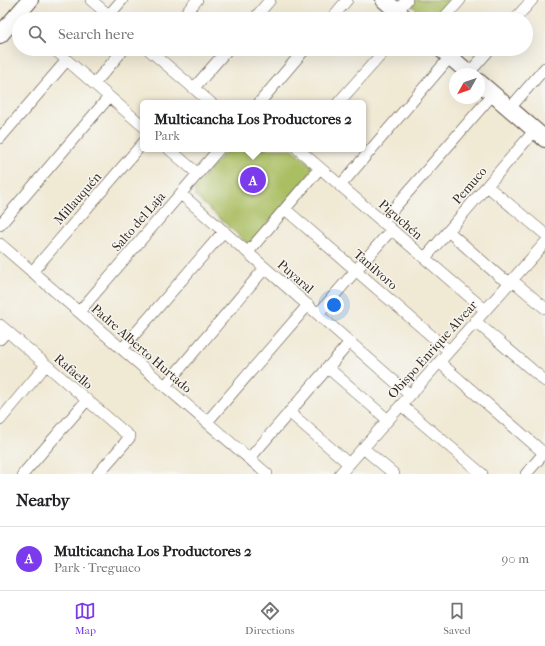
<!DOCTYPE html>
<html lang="en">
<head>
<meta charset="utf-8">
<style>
	:root { --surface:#fff; --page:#f6f6f6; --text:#202124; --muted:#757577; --line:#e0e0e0; --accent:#7c3aed }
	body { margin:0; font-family:"IM FELL French Canon",serif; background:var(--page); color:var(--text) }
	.compass { position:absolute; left:449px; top:68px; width:36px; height:36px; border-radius:50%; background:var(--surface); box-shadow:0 4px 16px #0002; rotate:230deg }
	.you { position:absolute; left:334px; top:305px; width:14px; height:14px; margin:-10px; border:3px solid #fff; border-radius:50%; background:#1a73e8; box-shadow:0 0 0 6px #1a73e833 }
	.badge { display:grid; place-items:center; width:26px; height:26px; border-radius:50%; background:var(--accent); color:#fff; font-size:13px; font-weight:700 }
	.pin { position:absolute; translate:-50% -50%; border:2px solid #fff; box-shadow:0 1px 4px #0006 }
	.popup { position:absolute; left:140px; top:100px; width:226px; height:52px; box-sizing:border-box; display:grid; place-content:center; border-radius:6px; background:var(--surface); filter:drop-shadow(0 1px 3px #0005); font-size:13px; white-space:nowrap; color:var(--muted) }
	.popup b { font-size:15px; color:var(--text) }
	.popup::after { content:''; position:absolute; left:50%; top:100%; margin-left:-8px; border:8px solid transparent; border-top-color:var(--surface) }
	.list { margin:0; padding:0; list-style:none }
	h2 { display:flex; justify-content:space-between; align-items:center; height:52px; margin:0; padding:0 16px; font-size:17px }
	h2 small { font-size:13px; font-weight:400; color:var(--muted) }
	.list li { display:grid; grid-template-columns:26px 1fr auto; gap:12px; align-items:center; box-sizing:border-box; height:64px; padding:0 16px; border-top:1px solid var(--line) }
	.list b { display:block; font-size:15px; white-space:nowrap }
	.list p { margin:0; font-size:13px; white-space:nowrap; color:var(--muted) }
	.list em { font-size:13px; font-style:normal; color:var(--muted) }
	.icon { flex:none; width:22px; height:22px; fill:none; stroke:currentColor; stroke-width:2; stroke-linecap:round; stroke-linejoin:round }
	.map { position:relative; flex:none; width:545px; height:474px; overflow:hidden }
	.search { position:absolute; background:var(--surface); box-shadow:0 4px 16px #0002; left:12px; right:12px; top:12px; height:44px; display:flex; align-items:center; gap:10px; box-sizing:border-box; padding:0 14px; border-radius:22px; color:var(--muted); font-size:15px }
	.sheet { height:116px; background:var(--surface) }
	nav { display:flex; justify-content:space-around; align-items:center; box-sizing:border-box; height:56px; border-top:1px solid var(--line); background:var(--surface); font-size:11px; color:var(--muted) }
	nav a { display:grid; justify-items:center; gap:2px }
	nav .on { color:var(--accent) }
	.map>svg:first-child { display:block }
	.green { fill:#aabe62; stroke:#727440 }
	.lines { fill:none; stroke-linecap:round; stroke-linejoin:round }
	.street-casing { stroke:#564739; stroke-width:12 }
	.secondary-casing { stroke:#564739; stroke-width:18 }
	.street { stroke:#fff; stroke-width:11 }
	.secondary { stroke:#fff; stroke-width:16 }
	.labels { text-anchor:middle; stroke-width:3; stroke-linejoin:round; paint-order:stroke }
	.street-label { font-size:13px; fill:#3b2a1e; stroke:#f6f6f2 }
</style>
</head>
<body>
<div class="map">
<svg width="545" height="474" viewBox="0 0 545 474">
	<rect width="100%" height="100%" fill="#f6f6f2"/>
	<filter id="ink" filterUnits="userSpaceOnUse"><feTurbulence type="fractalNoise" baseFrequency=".025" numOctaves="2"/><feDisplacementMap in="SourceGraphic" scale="8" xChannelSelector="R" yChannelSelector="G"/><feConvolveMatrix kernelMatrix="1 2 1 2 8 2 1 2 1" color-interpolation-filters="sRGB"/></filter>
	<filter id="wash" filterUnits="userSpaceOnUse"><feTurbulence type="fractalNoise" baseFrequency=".012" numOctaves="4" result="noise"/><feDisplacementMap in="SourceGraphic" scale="16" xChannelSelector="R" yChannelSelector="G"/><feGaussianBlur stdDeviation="0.9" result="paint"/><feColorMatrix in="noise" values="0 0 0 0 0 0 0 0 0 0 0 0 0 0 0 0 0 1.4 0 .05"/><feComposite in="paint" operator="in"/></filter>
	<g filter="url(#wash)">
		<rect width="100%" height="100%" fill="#f0e9d4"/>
		<path class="green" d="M 412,0 L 453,0 L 436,19 L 427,19 L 409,3 Z
			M 228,149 L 293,149 L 311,165 L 312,171 L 251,243 L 247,243 L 195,196 L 194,188 Z"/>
	</g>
	<g filter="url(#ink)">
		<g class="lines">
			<g class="street-casing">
				<path id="street" d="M 91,0 L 113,19
					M 397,11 L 407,0
					M 109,15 L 122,0
					M 181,19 L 197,0
					M 254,19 L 270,0
					M 331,19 L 347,0
					M 443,19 L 460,0
					M 515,19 L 532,0
					M 54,49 L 143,126
					M 148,49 L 211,103
					M 469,73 L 490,49
					M 94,84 L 124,49
					M 194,88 L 228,49
					M 259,103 L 305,49
					M 338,103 L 386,49
					M 510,108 L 545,68
					M 0,138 L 67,60
					M 169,149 L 198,174
					M 298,149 L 485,310
					M 340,186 L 450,57
					M 487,186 L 545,234
					M 181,194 L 410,395
					M 285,209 L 449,351
					M 382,222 L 493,94
					M 0,225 L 109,97
					M 448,231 L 500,277 L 518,285 L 545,308
					M 0,244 L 267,474
					M 248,252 L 320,168
					M 425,258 L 535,130
					M 32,272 L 143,143
					M 79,312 L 219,149
					M 318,314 L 391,230
					M 475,321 L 545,381
					M 0,325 L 130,437 L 98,474
					M 0,339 L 7,331
					M 122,349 L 224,231
					M 439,362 L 545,454
					M 327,367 L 388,420
					M 165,386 L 265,268
					M 401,405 L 482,474
					M 289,412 L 349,464
					M 0,420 L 46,365
					M 207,422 L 308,305
					M 363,448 L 394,474
					M 249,459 L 350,342
					M 23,474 L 87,400
					M 340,474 L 545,243
					M 526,474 L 545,452"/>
			</g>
			<g class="secondary-casing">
				<path id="secondary" d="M 384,0 L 406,19
					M 0,35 L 30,0
					M 441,49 L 470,74
					M 479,82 L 545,139"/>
			</g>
			<use href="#street" class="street"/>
			<use href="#secondary" class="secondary"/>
		</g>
	</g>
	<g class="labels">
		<g class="street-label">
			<text transform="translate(469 185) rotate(-49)" y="5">Pemuco</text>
			<text transform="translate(77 198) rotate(-49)" y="5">Millauquén</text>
			<text transform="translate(401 219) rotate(41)" y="5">Piguchén</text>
			<text transform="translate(138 221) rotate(-49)" y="5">Salto del Laja</text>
			<text transform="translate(376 269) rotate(41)" y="5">Tanilvoro</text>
			<text transform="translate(296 276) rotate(41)" y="5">Puyaral</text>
			<text transform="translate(142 348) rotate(41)" y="5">Padre Alberto Hurtado</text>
			<text transform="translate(432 349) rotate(-48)" y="5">Obispo Enrique Alvear</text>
			<text transform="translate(74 371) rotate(41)" y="5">Rafaello</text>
		</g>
	</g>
</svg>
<svg class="compass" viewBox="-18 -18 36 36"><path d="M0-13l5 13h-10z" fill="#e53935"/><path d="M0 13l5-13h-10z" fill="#757577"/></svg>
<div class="you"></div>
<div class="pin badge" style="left:253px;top:180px">A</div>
<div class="popup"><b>Multicancha Los Productores 2</b>Park</div>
<div class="search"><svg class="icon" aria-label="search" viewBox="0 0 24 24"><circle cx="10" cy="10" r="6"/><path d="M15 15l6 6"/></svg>Search here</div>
</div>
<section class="sheet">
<h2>Nearby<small></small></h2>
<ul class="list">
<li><span class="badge">A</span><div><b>Multicancha Los Productores 2</b><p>Park · Treguaco</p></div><em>90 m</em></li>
</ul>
</section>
<nav>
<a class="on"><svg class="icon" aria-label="map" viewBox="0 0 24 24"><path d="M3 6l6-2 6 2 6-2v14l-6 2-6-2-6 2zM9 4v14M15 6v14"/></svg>Map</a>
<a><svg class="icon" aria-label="directions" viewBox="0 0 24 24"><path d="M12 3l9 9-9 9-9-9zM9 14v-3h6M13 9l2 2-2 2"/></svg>Directions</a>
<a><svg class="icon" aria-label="saved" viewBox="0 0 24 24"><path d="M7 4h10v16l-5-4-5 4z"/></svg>Saved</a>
</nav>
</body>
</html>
